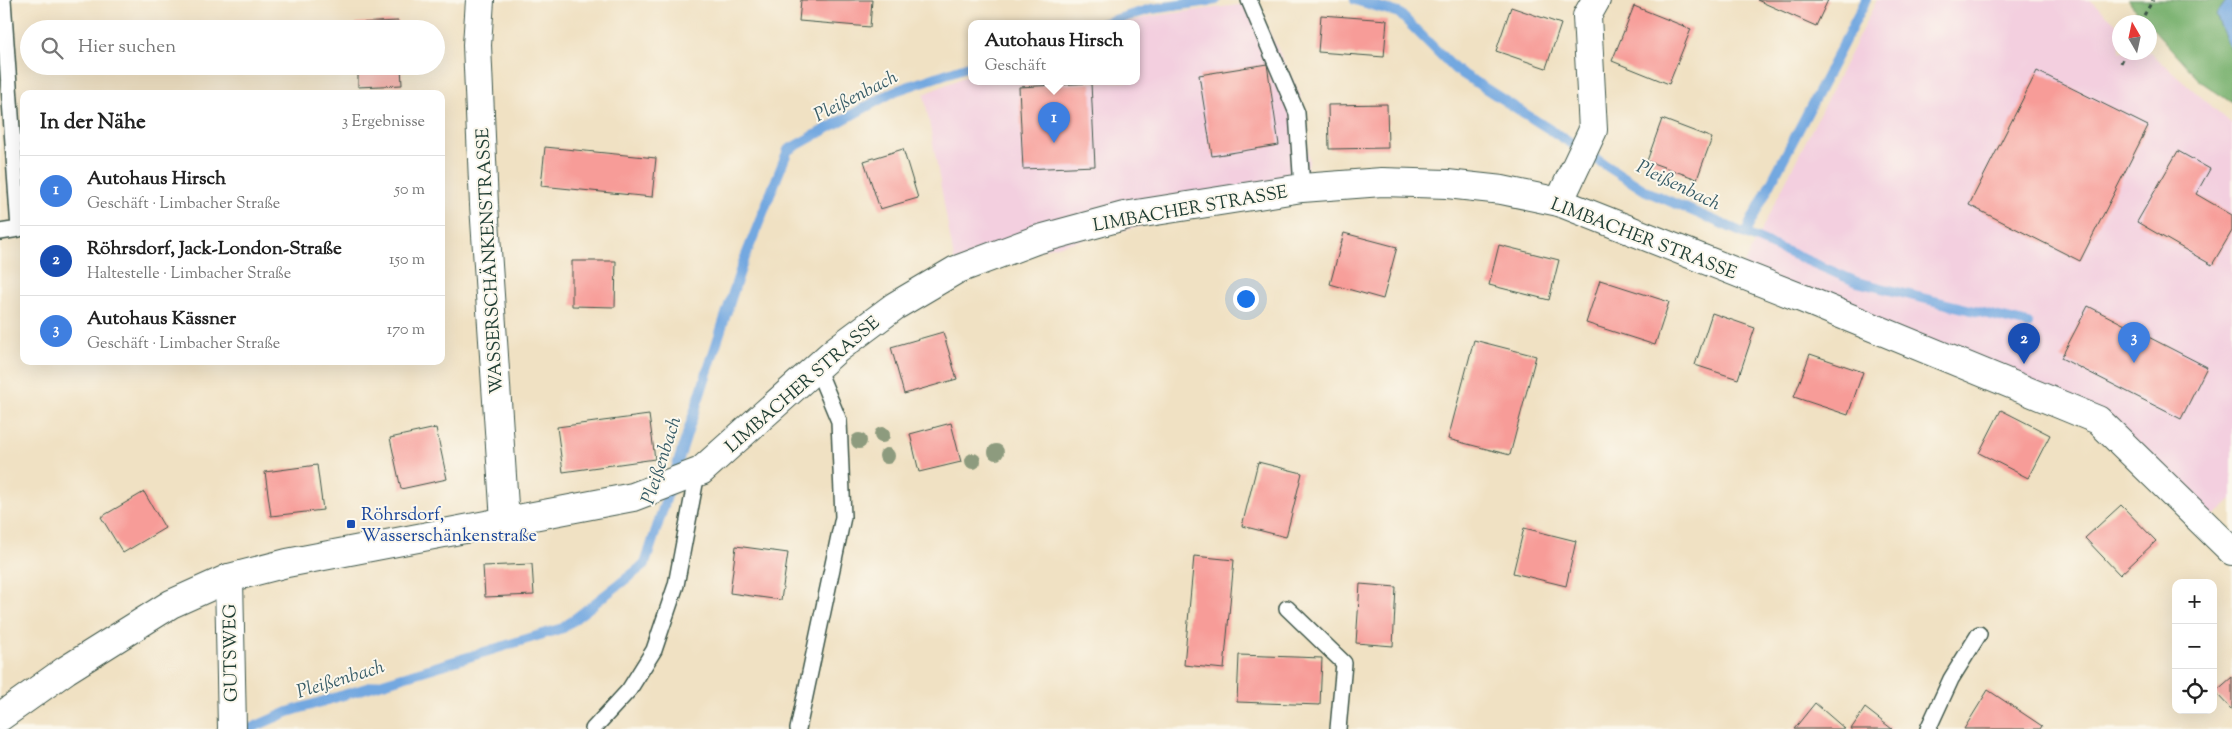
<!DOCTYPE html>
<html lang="de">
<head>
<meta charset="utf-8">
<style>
	:root { --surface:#fff; --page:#f2f2f2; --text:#222; --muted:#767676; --line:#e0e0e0; --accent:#c8321e }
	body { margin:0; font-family:"Sorts Mill Goudy",serif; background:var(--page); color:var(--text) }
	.controls { position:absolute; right:15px; bottom:15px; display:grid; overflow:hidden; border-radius:10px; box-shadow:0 5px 20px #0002 }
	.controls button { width:45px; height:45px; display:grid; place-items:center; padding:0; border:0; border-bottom:1px solid var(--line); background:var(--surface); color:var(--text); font:25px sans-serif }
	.compass { position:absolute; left:2112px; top:15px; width:45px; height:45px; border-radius:50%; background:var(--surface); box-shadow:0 5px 20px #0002; rotate:351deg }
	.you { position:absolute; left:1245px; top:298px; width:18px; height:18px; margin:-12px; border:4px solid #fff; border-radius:50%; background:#1a73e8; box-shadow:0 0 0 8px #1a73e833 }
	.badge { display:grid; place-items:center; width:32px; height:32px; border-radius:50%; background:var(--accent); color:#fff; font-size:16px; font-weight:700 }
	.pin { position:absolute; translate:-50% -41px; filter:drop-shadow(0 1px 2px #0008) }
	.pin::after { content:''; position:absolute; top:26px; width:18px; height:15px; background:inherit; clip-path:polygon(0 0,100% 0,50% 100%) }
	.popup { position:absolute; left:968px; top:20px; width:172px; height:65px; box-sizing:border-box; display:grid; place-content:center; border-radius:10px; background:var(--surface); filter:drop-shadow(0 1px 4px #0005); font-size:16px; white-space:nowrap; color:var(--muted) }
	.popup b { font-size:19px; color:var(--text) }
	.popup::after { content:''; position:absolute; left:50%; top:100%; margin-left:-10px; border:10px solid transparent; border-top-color:var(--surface) }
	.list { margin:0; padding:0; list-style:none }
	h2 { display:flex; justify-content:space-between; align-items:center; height:65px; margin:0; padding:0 20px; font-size:21px }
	h2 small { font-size:16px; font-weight:400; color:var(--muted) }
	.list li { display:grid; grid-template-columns:32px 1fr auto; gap:15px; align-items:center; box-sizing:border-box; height:70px; padding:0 20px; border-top:1px solid var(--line) }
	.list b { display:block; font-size:19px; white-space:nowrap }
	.list p { margin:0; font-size:16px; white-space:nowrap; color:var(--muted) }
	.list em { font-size:16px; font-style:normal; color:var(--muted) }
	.icon { flex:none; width:28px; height:28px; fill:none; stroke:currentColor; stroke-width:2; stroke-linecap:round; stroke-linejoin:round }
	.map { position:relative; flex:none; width:2232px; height:729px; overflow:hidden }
	.search { position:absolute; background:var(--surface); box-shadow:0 5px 20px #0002; left:20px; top:20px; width:425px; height:55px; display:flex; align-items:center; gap:12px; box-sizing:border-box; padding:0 18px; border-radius:28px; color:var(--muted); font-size:19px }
	.panel { position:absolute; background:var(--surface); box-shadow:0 5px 20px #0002; left:20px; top:90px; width:425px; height:275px; border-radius:10px }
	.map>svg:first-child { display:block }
	.built { fill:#f3cfdf }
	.forest { fill:#77b06d; stroke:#4b7650 }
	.water { fill:#73a8e0; stroke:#49728a }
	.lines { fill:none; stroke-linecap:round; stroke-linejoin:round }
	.stream { stroke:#73a8e0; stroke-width:10 }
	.building { fill:#f79c98 }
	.service-casing { stroke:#3e5649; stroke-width:18 }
	.minor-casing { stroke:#3e5649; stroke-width:30 }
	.tertiary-casing { stroke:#3e5649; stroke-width:30 }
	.path { stroke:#3e5649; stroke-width:3; stroke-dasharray:4 4; stroke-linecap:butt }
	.service { stroke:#fff; stroke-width:15 }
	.minor { stroke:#fff; stroke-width:28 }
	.tertiary { stroke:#fff; stroke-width:28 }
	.tree { fill:#8d9b7e }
	.transit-dot { fill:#1a4fb4; stroke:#fbf7ec; stroke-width:2 }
	.labels { text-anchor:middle; stroke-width:4; stroke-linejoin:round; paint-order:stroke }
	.street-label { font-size:18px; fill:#1f3d34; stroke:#fbf7ec }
	.transit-label { font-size:18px; fill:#164399; stroke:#fbf7ec; text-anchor:start }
	.water-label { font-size:19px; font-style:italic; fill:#385d68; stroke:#fbf7ec }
</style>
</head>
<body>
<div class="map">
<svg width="2232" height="729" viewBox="0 0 2232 729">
	<rect width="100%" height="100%" fill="#fbf7ec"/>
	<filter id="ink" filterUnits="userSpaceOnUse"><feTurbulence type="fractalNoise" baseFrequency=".02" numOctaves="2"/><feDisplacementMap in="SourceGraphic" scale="10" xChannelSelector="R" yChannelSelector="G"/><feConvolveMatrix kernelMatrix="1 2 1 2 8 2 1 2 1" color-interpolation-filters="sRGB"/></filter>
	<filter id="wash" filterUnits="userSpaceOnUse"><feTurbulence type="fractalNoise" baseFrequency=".0096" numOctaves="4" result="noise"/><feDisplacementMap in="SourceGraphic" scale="20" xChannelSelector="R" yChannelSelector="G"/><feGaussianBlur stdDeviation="1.12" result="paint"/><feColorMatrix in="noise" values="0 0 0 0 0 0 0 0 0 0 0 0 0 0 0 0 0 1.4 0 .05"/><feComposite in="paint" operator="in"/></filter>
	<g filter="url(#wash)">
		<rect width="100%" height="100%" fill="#f0e1c3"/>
		<path class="built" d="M 1877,0 L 2090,0 L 2119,26 L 2120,52 L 2150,52 L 2232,124 L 2232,499 L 2205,525 L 2098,420 L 1739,274 Z
			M 1255,3 L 1300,94 L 1309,161 L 1302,188 L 956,270 L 924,94 L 971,74 L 972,82 L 1136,82 L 1136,24 L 1122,24 L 1151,16 Z"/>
		<path class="forest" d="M 2127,0 L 2227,0 L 2216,15 L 2232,54 L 2232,103 L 2200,81 Z"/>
		<path class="water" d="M 2227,0 L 2232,0 L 2232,54 L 2216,15 Z"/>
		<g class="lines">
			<path class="stream" d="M 1355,0 L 1399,13 L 1455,69 L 1646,191 L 1857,282 L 2028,324
				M 1101,24 L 1151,9 L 1216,0
				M 1745,233 L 1866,0
				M 249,729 L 288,712 L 563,628 L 645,564 L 742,265 L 788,150 L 895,91 L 972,65"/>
		</g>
		<g id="blocks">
			<path class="building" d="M 801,0 L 872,0 L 870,27 L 799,21 Z
				M 1757,0 L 1828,0 L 1816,26 Z
				M 1634,6 L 1691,29 L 1669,84 L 1612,61 Z
				M 1511,7 L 1561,24 L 1546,68 L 1496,51 Z
				M 1321,15 L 1387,20 L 1384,57 L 1318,52 Z
				M 398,21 L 399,29 L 356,29 L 356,23 Z
				M 1267,64 L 1279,145 L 1212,156 L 1199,75 Z
				M 358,66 L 401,66 L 402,85 L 358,87 Z
				M 2037,71 L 2148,126 L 2080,261 L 1969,205 Z
				M 1091,83 L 1095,166 L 1023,169 L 1019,87 Z
				M 1387,104 L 1388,148 L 1329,149 L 1328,105 Z
				M 1662,119 L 1712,138 L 1697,179 L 1647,161 Z
				M 545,147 L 656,158 L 652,197 L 541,186 Z
				M 903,149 L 918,198 L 880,209 L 864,161 Z
				M 2178,151 L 2210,169 L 2196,194 L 2232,215 L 2232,231 L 2212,265 L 2137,222 Z
				M 1344,233 L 1397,247 L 1383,299 L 1330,284 Z
				M 1499,245 L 1559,260 L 1549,300 L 1489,285 Z
				M 572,261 L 616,261 L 615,307 L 572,306 Z
				M 1600,280 L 1669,302 L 1655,345 L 1586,323 Z
				M 2088,306 L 2207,367 L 2181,419 L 2061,358 Z
				M 1712,313 L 1755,328 L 1738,379 L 1695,365 Z
				M 943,332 L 957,379 L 904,394 L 891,347 Z
				M 1474,340 L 1536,356 L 1510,455 L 1448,439 Z
				M 1810,354 L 1863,372 L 1848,415 L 1794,397 Z
				M 2001,410 L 2050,435 L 2028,478 L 1979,453 Z
				M 649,415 L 655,459 L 563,472 L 557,427 Z
				M 951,423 L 961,462 L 919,472 L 910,434 Z
				M 436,428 L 447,479 L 401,489 L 390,438 Z
				M 1258,462 L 1302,473 L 1286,537 L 1242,526 Z
				M 317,465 L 323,510 L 271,516 L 265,472 Z
				M 144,492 L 165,528 L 123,553 L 101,517 Z
				M 2121,505 L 2156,541 L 2120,575 L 2085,538 Z
				M 1524,528 L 1576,541 L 1566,586 L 1513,573 Z
				M 736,546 L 788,553 L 781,600 L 730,593 Z
				M 1194,556 L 1234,560 L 1224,669 L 1184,665 Z
				M 532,564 L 534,595 L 485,597 L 483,566 Z
				M 1360,584 L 1396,587 L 1393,646 L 1356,643 Z
				M 1239,655 L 1322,658 L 1320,705 L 1237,702 Z
				M 2232,677 L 2232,710 L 2215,692 Z
				M 1988,690 L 2042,726 L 2040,729 L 1964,729 Z
				M 1815,703 L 1845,729 L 1794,729 Z
				M 1865,708 L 1892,729 L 1851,729 Z"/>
		</g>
	</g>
	<g filter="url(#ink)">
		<use href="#blocks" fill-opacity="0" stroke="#3e5649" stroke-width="1"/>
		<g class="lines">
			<g class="service-casing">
				<path id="service" d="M 1249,0 L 1297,113 L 1302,188
					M 0,232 L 19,229 L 3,0
					M 1287,608 L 1344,663 L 1338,729
					M 593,729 L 629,690 L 654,650 L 676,585 L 697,473
					M 798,729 L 843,517 L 839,421 L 817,368
					M 1928,729 L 1951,679 L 1979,634"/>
			</g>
			<g class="minor-casing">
				<path id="minor" d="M 480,0 L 477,45 L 484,205 L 505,521
					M 1559,202 L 1593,130 L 1587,16 L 1596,0
					M 229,578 L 232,729"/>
			</g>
			<g class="tertiary-casing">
				<path id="tertiary" d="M 0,717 L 66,670 L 171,604 L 229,578 L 287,563 L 633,497 L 701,471 L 836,350 L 895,306 L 956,270 L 1036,240 L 1124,216 L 1302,188 L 1382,182 L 1447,184 L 1502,190 L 1559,202 L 1804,299 L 2098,420 L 2232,551"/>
			</g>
			<path class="path" d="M 2140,22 L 2153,0
				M 2121,63 L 2126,52"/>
			<use href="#service" class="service"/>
			<use href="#minor" class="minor"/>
			<use href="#tertiary" class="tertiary"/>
		</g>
		<g class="tree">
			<circle cx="882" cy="435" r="8"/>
			<circle cx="859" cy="441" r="8"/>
			<circle cx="996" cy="452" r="8"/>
			<circle cx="887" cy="456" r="8"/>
			<circle cx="973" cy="461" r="8"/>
		</g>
	</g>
	<rect class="transit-dot" x="346" y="519" width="10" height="10" rx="2.5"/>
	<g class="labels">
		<g class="street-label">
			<text transform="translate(1190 208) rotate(-10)" y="6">LIMBACHER STRASSE</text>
			<text transform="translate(1644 238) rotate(21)" y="6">LIMBACHER STRASSE</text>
			<text transform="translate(489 261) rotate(-93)" y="6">WASSERSCHÄNKENSTRASSE</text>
			<text transform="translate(802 384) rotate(-41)" y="6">LIMBACHER STRASSE</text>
			<text transform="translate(230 653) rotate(-91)" y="6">GUTSWEG</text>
		</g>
		<g class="transit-label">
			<text x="361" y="520">Röhrsdorf,<tspan x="361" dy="21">Wasserschänkenstraße</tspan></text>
		</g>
		<g class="water-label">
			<text transform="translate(855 95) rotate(-27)" y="7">Pleißenbach</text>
			<text transform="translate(1679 184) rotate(26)" y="7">Pleißenbach</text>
			<text transform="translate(660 460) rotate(-72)" y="7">Pleißenbach</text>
			<text transform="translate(340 678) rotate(-17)" y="7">Pleißenbach</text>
		</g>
	</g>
</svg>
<div class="controls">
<button>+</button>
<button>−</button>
<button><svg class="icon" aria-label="locate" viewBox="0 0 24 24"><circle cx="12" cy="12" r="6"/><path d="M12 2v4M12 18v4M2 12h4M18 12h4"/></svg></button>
</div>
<svg class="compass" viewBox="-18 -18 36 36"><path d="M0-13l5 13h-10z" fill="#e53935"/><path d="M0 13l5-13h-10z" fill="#767676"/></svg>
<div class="you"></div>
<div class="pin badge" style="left:1054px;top:143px;background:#3f7fe0">1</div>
<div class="popup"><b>Autohaus Hirsch</b>Geschäft</div>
<div class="pin badge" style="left:2024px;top:364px;background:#1a4fb4">2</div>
<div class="pin badge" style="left:2134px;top:363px;background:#3f7fe0">3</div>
<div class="search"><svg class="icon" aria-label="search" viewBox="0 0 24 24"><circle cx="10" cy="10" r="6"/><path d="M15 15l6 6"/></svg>Hier suchen</div>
<section class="panel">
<h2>In der Nähe<small>3 Ergebnisse</small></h2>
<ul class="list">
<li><span class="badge" style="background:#3f7fe0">1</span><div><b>Autohaus Hirsch</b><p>Geschäft · Limbacher Straße</p></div><em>50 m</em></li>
<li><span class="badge" style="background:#1a4fb4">2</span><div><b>Röhrsdorf, Jack-London-Straße</b><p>Haltestelle · Limbacher Straße</p></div><em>150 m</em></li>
<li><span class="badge" style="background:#3f7fe0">3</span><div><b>Autohaus Kässner</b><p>Geschäft · Limbacher Straße</p></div><em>170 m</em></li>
</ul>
</section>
</div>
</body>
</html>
